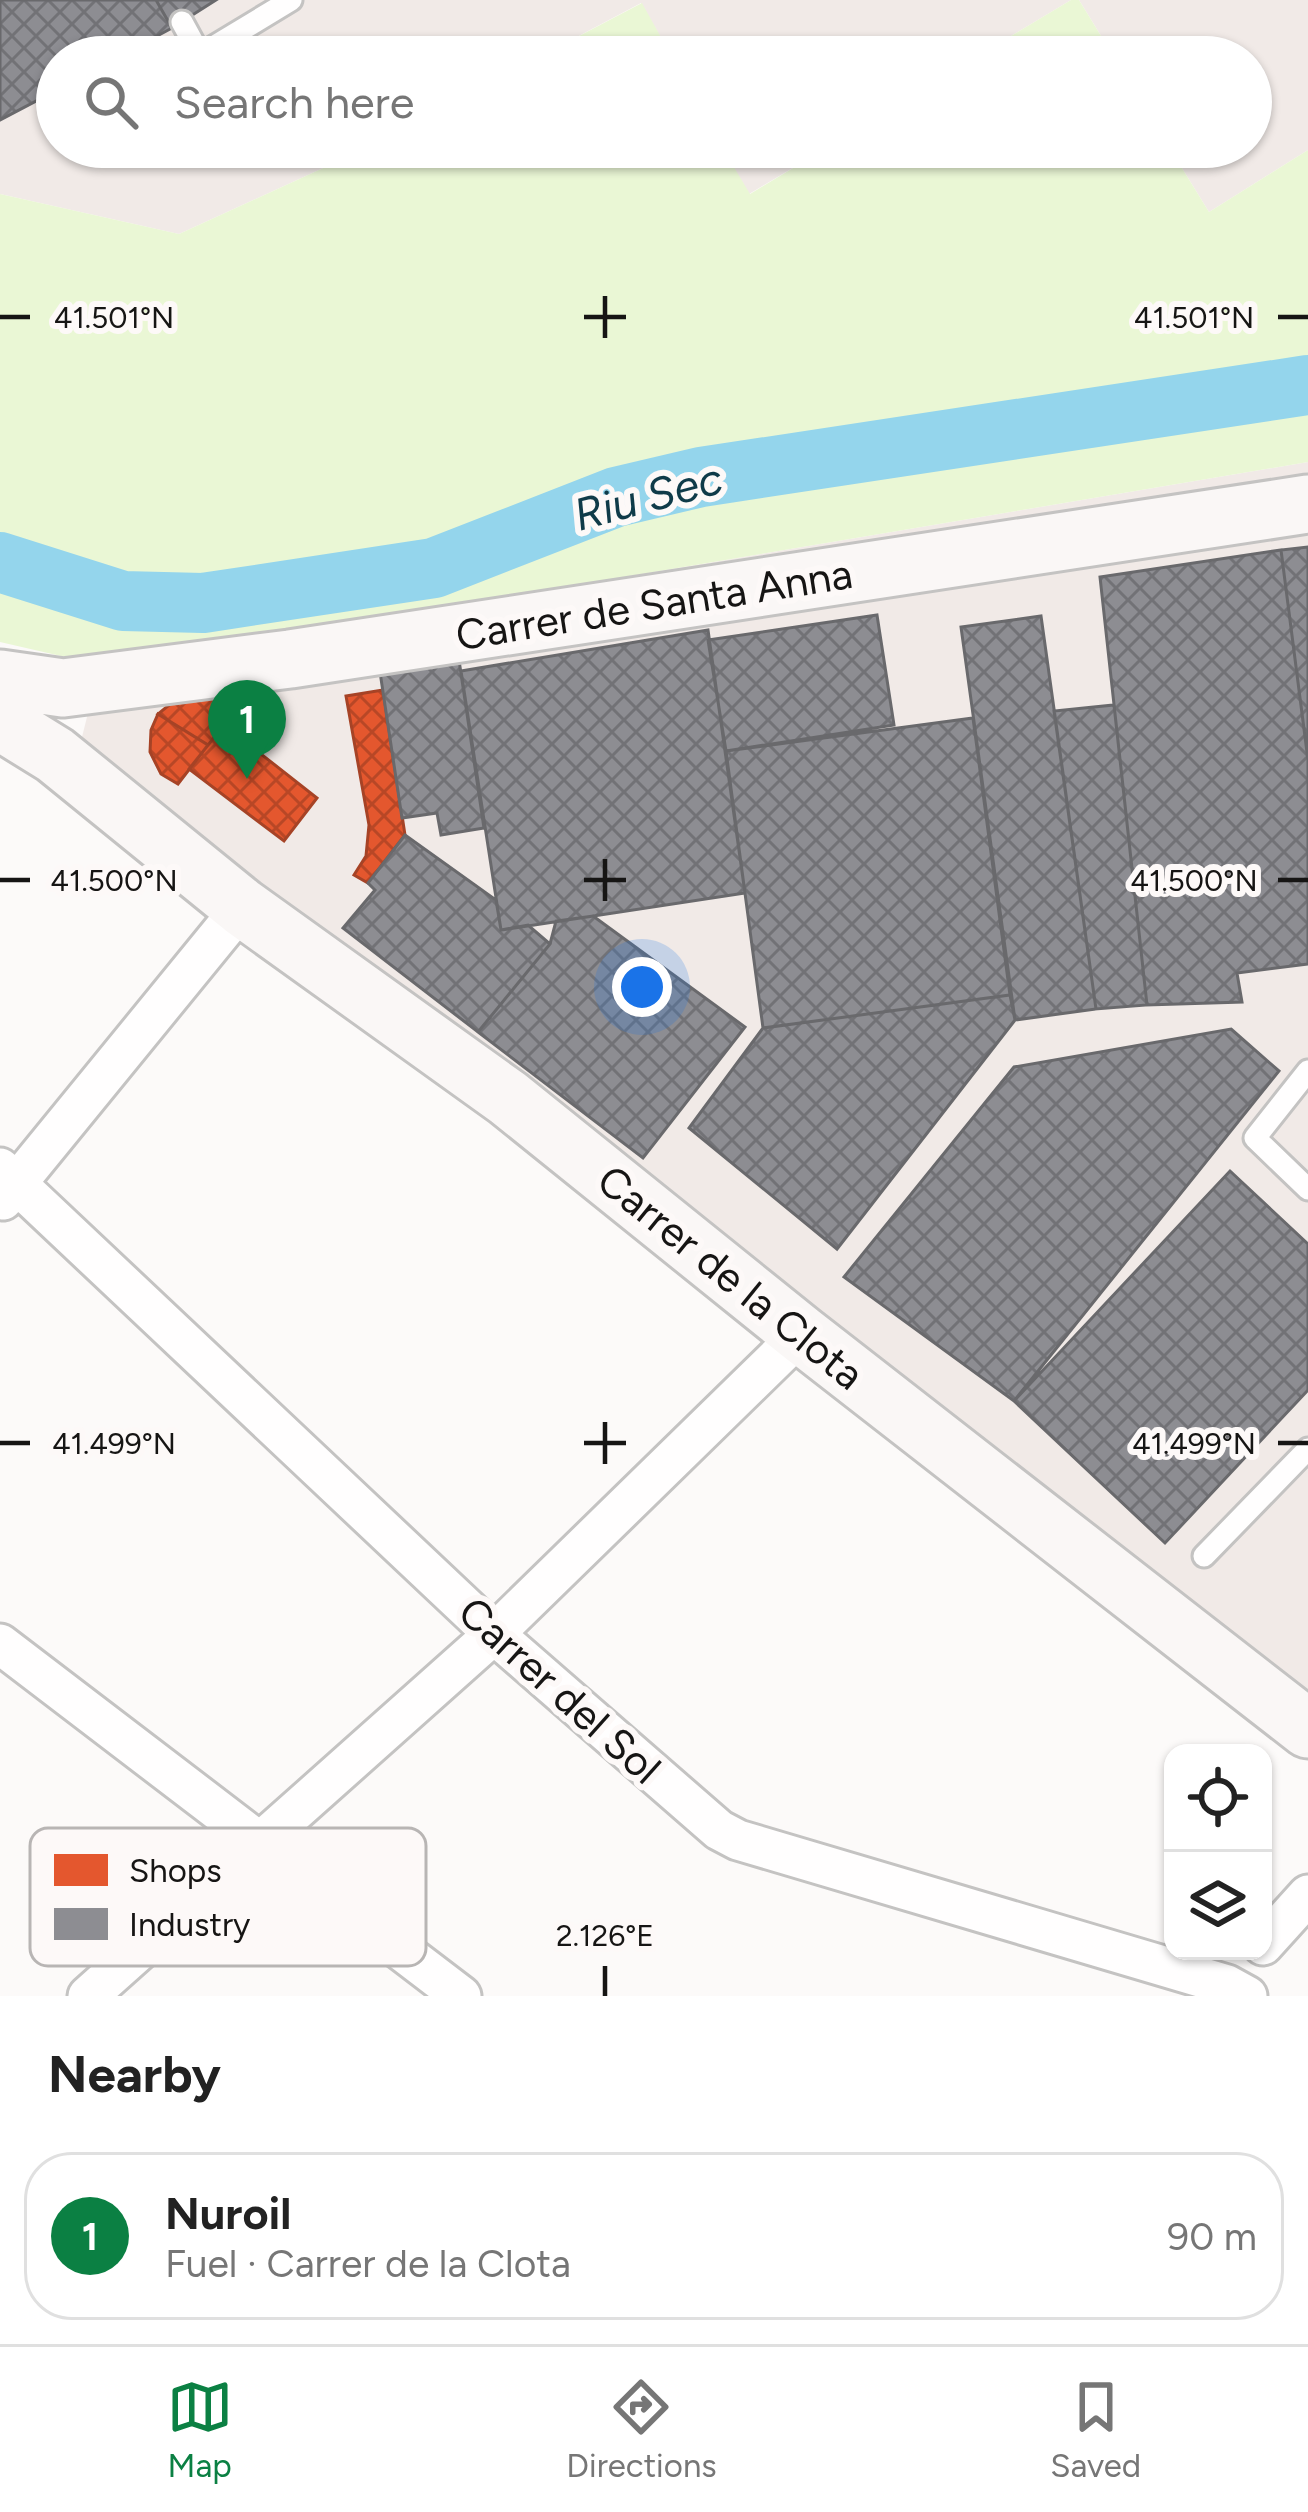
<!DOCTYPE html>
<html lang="en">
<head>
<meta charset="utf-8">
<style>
	:root { --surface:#fff; --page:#f2f2f2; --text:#222; --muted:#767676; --line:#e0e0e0; --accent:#0b8043 }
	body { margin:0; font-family:Figtree,sans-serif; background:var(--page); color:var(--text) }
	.controls { position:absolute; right:36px; bottom:36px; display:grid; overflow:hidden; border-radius:24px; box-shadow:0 3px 9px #0004 }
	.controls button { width:108px; height:108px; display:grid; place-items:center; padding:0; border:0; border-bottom:3px solid var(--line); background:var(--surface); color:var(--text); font:60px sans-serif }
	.you { position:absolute; left:642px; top:987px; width:42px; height:42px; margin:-30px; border:9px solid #fff; border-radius:50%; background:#1a73e8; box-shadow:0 0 0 18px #1a73e833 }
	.badge { display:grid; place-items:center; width:78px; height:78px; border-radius:50%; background:var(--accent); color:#fff; font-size:39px; font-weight:700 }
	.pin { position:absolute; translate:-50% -99px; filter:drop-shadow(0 3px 6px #0008) }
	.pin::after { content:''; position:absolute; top:63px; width:42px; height:36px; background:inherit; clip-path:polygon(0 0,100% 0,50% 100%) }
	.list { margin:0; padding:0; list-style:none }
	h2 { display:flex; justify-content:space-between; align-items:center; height:156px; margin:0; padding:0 48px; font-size:51px }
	h2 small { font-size:39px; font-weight:400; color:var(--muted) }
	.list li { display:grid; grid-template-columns:78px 1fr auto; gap:36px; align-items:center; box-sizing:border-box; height:168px; margin:0 24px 24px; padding:0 24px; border:3px solid var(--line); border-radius:48px }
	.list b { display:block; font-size:45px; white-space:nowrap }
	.list p { margin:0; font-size:39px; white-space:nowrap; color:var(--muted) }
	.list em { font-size:39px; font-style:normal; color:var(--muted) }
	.icon { flex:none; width:66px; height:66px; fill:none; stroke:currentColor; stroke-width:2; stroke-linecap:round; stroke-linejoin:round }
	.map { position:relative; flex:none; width:1308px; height:1996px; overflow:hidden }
	.search { position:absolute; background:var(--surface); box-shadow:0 3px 9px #0004; left:36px; right:36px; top:36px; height:132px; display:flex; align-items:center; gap:30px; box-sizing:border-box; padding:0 42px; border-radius:66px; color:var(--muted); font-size:45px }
	.sheet { height:348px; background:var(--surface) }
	nav { display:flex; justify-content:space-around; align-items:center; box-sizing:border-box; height:168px; border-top:3px solid var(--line); background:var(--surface); font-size:33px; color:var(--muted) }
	nav a { display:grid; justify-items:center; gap:6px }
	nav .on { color:var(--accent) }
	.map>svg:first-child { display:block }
	.built { fill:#f1eae7 }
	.grass { fill:#eaf7d5 }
	.shops { fill:url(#shops-cross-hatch); stroke:#a64326; stroke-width:3 }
	.industry { fill:url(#industry-cross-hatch); stroke:#69696c; stroke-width:3 }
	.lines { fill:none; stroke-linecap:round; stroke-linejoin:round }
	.river { stroke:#94d5ec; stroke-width:60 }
	.lane-casing { stroke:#c4c3c2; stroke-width:27 }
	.street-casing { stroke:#c4c3c2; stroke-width:45 }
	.secondary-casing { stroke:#c4c3c2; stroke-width:63 }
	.lane { stroke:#fffefe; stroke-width:21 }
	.street { stroke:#fffefe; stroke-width:39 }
	.secondary { stroke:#faf7f6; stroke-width:57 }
	.ticks { fill:none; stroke:#161514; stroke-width:4.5 }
	.labels { text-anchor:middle; stroke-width:12; stroke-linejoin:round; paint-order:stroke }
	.street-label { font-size:42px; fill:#161514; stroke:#fdf9f8 }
	.water-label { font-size:45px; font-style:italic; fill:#0f3b49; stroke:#fdf9f8 }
	.key { fill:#fdf9f8; stroke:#b8b5b4; stroke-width:3 }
	.key-label { font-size:33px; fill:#161514 }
	.ticks-label { font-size:30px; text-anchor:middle; fill:#161514; stroke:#fdf9f8; stroke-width:12; stroke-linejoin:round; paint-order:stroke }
</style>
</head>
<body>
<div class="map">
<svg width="1308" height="1996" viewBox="0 0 1308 1996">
	<defs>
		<pattern id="shops-cross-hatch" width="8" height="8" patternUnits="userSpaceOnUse" patternTransform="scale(3)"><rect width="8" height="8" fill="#e4572e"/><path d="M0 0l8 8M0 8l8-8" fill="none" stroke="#b84726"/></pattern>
		<pattern id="industry-cross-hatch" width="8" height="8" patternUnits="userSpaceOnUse" patternTransform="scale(3)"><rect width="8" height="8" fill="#8d8d92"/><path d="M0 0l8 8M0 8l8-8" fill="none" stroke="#727276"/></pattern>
	</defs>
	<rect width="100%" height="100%" fill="#fcfaf9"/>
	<path class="built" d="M 0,0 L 1071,0 L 976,57 L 672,57 L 641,3 L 539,57 L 57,57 L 57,147 L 369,147 L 179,234 L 0,194 Z
		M 1079,0 L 1308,0 L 1308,150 L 1209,212 L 1169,147 L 1251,147 L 1251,57 L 1114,57 Z
		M 722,147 L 828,147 L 749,194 Z
		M 1308,462 L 1308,1697 L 79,749 L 100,665 Z"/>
	<path class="grass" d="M 1071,0 L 1079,0 L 1114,57 L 976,57 Z
		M 642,3 L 672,57 L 539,57 Z
		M 369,147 L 722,147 L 750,194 L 828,147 L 1169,147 L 1209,212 L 1308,150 L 1308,462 L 100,665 L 0,642 L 0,194 L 179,234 Z"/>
	<path class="shops" d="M 255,690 L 273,705 L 257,723 L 232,731 L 224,725 L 208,745 L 158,714 L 174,701 Z
		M 383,690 L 405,835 L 368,883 L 354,875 L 366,856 L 369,825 L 346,696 Z
		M 158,714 L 208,745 L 178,784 L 161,774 L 150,752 L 151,730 Z
		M 224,725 L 317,798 L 284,841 L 189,769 Z"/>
	<path class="industry" d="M 0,0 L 156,0 L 172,28 L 118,57 L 57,57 L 57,90 L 0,120 Z
		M 156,0 L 216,0 L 172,28 Z
		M 1308,547 L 1308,760 L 1281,550 Z
		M 1281,550 L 1308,760 L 1308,964 L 1237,973 L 1242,1002 L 1147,1005 L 1100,577 Z
		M 877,615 L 894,725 L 726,751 L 708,640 Z
		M 1041,616 L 1096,1009 L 1015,1020 L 961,627 Z
		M 708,630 L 745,893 L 501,930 L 461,671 Z
		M 459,660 L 484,828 L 441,835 L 437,813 L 402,818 L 380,672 Z
		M 1114,705 L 1147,1005 L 1096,1009 L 1054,711 Z
		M 973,718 L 1010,995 L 763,1028 L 726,751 Z
		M 405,835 L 496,900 L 501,930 L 528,925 L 550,944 L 478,1032 L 343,928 L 375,890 L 368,883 Z
		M 593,916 L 745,1027 L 643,1158 L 478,1032 L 550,944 L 556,921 Z
		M 1010,995 L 1015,1020 L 837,1249 L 689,1128 L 763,1028 Z
		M 1231,1029 L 1279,1071 L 1014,1401 L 844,1277 L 1014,1067 Z
		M 1230,1171 L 1308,1244 L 1308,1390 L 1165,1543 L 1014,1401 Z"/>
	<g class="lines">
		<path class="river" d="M 0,562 L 123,601 L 203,603 L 434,568 L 616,497 L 701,477 L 1308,385"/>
		<g class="lane-casing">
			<path id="lane" d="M 182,22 L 200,55 L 291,0
				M 1308,1071 L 1255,1138 L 1308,1189
				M 1204,1556 L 1308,1449"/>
		</g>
		<g class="street-casing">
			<path id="street" d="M 0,1168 L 494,1634 L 719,1830 L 738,1840 L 1227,1985 L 1247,1996
				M 3,1200 L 242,907
				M 0,1644 L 461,1996
				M 1263,1945 L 1308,1895
				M 88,1996 L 494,1634 L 801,1334"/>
		</g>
		<g class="secondary-casing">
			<path id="secondary" d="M 0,679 L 63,688 L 290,659 L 1308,504
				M 0,721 L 55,755 L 242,907 L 508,1098 L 801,1334 L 1308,1729"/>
		</g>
		<use href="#lane" class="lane"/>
		<use href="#street" class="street"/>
		<use href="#secondary" class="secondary"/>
	</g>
	<path class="ticks" d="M 605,296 L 605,338M 0,317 L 30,317M 584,317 L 626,317M 1278,317 L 1308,317M 605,859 L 605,901M 0,880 L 30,880M 584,880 L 626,880M 1278,880 L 1308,880M 605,1422 L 605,1464M 0,1443 L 30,1443M 584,1443 L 626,1443M 1278,1443 L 1308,1443M 605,1966 L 605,1996"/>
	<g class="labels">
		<g class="street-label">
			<text transform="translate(654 604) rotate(-9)" y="15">Carrer de Santa Anna</text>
			<text transform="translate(731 1277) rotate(39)" y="15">Carrer de la Clota</text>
			<text transform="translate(560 1690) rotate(42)" y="15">Carrer del Sol</text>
		</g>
		<g class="water-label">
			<text transform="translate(648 496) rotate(-15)" y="16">Riu Sec</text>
		</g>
	</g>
	<rect x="30" y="1828" width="396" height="138" rx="18" class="key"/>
	<rect x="54" y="1854" width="54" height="32" fill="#e4572e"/>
	<rect x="54" y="1908" width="54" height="32" fill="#8d8d92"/>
	<g class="key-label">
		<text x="129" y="1882">Shops</text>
		<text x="129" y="1936">Industry</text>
	</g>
	<g class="ticks-label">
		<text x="114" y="328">41.501°N</text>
		<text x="1194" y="328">41.501°N</text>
		<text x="114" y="891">41.500°N</text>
		<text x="1194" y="891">41.500°N</text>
		<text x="114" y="1454">41.499°N</text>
		<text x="1194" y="1454">41.499°N</text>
		<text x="605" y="1946">2.126°E</text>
	</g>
</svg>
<div class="controls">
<button><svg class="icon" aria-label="locate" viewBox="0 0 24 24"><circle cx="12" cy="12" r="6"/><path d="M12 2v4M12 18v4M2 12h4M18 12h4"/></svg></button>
<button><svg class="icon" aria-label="layers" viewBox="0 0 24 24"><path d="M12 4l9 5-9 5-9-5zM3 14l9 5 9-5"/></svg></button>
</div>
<div class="you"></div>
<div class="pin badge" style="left:247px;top:779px">1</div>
<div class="search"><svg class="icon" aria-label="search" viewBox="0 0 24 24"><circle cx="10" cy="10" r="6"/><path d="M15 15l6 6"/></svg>Search here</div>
</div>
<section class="sheet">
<h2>Nearby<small></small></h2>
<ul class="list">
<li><span class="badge">1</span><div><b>Nuroil</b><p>Fuel · Carrer de la Clota</p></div><em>90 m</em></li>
</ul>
</section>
<nav>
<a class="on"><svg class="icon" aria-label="map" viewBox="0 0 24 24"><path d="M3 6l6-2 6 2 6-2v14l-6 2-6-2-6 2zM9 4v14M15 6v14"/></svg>Map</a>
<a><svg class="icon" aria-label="directions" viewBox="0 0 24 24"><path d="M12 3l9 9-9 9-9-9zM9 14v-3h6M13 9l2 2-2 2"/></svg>Directions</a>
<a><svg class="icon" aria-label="saved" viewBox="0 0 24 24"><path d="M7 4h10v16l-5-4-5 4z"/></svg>Saved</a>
</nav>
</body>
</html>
